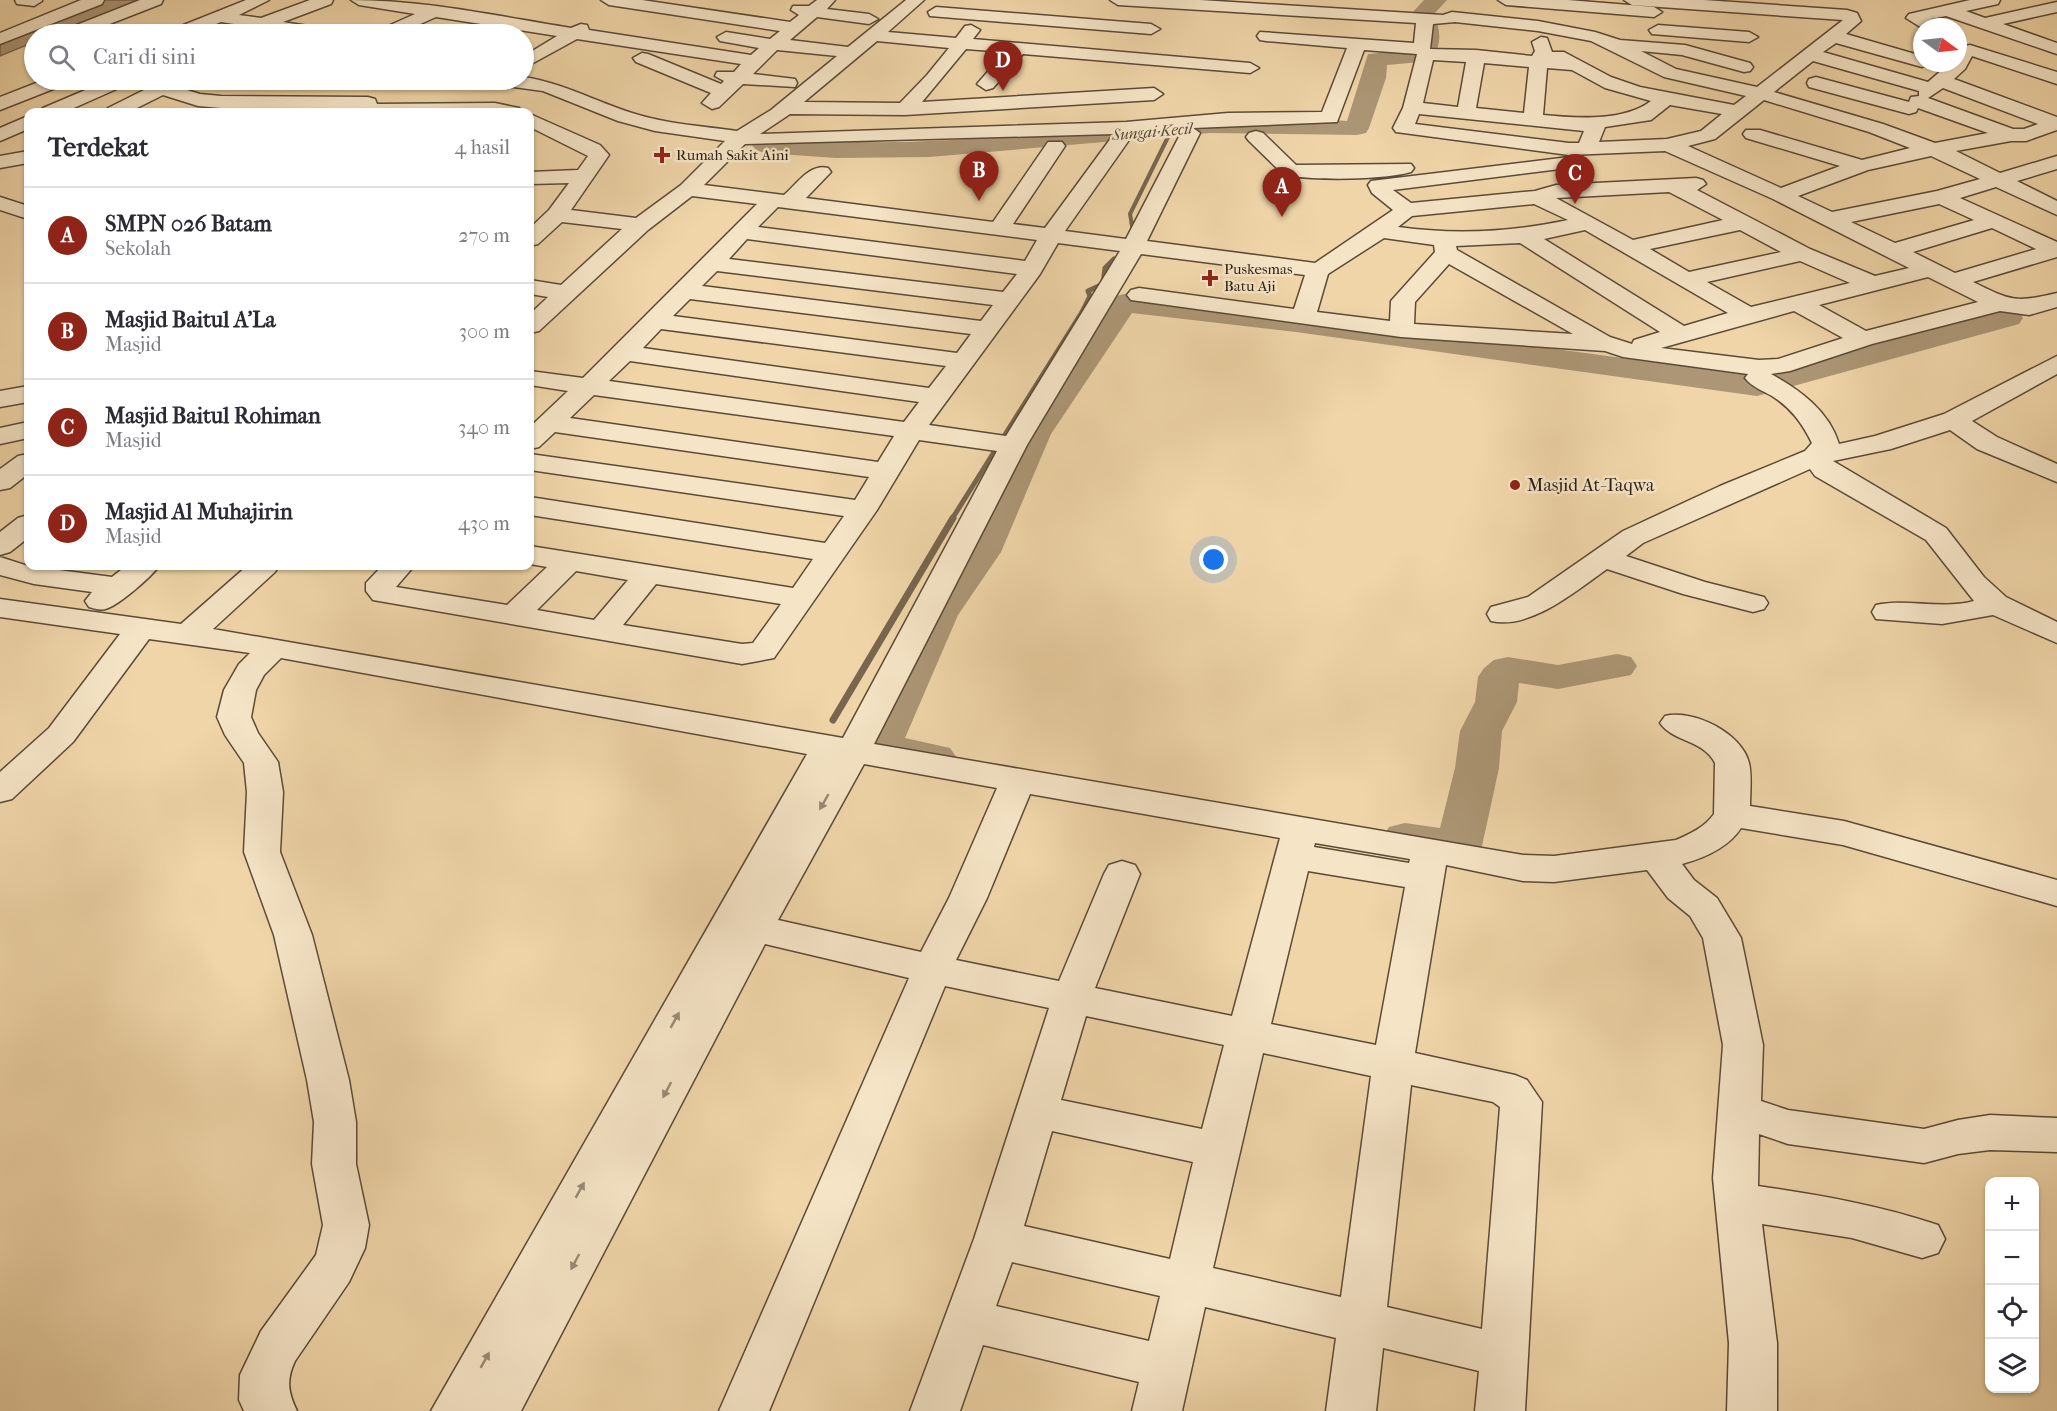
<!DOCTYPE html>
<html lang="id">
<head>
<meta charset="utf-8">
<style>
	:root { --surface:#fff; --page:#f7f7f7; --text:#2b2b33; --muted:#7c7c81; --line:#e1e1e2; --accent:#8f2418 }
	body { margin:0; font-family:"IM FELL French Canon",serif; background:var(--page); color:var(--text) }
	.controls { position:absolute; right:18px; bottom:18px; display:grid; overflow:hidden; border-radius:12px; box-shadow:0 2px 4px #0004 }
	.controls button { width:54px; height:54px; display:grid; place-items:center; padding:0; border:0; border-bottom:2px solid var(--line); background:var(--surface); color:var(--text); font:30px sans-serif }
	.compass { position:absolute; left:1913px; top:18px; width:54px; height:54px; border-radius:50%; background:var(--surface); box-shadow:0 2px 4px #0004; rotate:105deg }
	.you { position:absolute; left:1214px; top:560px; width:21px; height:21px; margin:-15px; border:4px solid #fff; border-radius:50%; background:#1a73e8; box-shadow:0 0 0 9px #1a73e833 }
	.badge { display:grid; place-items:center; width:39px; height:39px; border-radius:50%; background:var(--accent); color:#fff; font-size:20px; font-weight:700 }
	.pin { position:absolute; translate:-50% -50px; filter:drop-shadow(0 2px 3px #0008) }
	.pin::after { content:''; position:absolute; top:32px; width:21px; height:18px; background:inherit; clip-path:polygon(0 0,100% 0,50% 100%) }
	.list { margin:0; padding:0; list-style:none }
	h2 { display:flex; justify-content:space-between; align-items:center; height:78px; margin:0; padding:0 24px; font-size:26px }
	h2 small { font-size:20px; font-weight:400; color:var(--muted) }
	.list li { display:grid; grid-template-columns:39px 1fr auto; gap:18px; align-items:center; box-sizing:border-box; height:96px; padding:0 24px; border-top:2px solid var(--line) }
	.list b { display:block; font-size:22px; white-space:nowrap }
	.list p { margin:0; font-size:20px; white-space:nowrap; color:var(--muted) }
	.list em { font-size:20px; font-style:normal; color:var(--muted) }
	.icon { flex:none; width:33px; height:33px; fill:none; stroke:currentColor; stroke-width:2; stroke-linecap:round; stroke-linejoin:round }
	.map { position:relative; flex:none; width:2057px; height:1411px; overflow:hidden }
	.search { position:absolute; background:var(--surface); box-shadow:0 2px 4px #0004; left:24px; top:24px; width:510px; height:66px; display:flex; align-items:center; gap:15px; box-sizing:border-box; padding:0 21px; border-radius:33px; color:var(--muted); font-size:22px }
	.panel { position:absolute; background:var(--surface); box-shadow:0 2px 4px #0004; left:24px; top:108px; width:510px; height:462px; border-radius:12px }
	.map>svg:first-child { display:block }
	.water { fill:#ac9675; stroke:#78664e; stroke-width:1.5 }
	.lines { fill:none; stroke-linecap:round; stroke-linejoin:round }
	.stream-far2 { stroke:#78664e; stroke-width:4 }
	.stream-far1 { stroke:#78664e; stroke-width:5 }
	.stream { stroke:#78664e; stroke-width:7 }
	.river { fill:#ac9675; fill-rule:evenodd }
	.minor-casing { stroke:#5a4b38; stroke-width:3 }
	.minor { fill:#f5e4c6; fill-rule:evenodd }
	.oneway { fill:#998a75 }
	.poi-dot { fill:#8f2418; stroke:#f5e4c6; stroke-width:2 }
	.labels { text-anchor:middle; stroke-width:5; stroke-linejoin:round; paint-order:stroke }
	.far-poi-label { font-size:15px; fill:#291d13; stroke:#f5e4c6; text-anchor:start }
	.far-water-label { font-size:16px; font-style:italic; fill:#574735; stroke:#f5e4c6 }
	.poi-label { font-size:18px; fill:#291d13; stroke:#f5e4c6; text-anchor:start }
</style>
</head>
<body>
<div class="map">
<svg width="2057" height="1411" viewBox="0 0 2057 1411">
	<rect width="100%" height="100%" fill="#efd5a8"/>
	<filter id="stains"><feTurbulence type="fractalNoise" baseFrequency=".00333" numOctaves="4"/><feColorMatrix values="0 0 0 0 .2 0 0 0 0 .09 0 0 0 0 .02 0 0 0 .5 -.17"/></filter>
	<radialGradient id="worn" r=".72"><stop offset=".6" stop-color="#630" stop-opacity="0"/><stop offset="1" stop-color="#630" stop-opacity=".3"/></radialGradient>
	<path class="water" d="M 100,0 L 139,0 L 53,34 L 34,34 L 34,42 L 0,56 L 0,40 Z"/>
	<g class="lines">
		<path class="stream-far2" d="M 1132,225 L 1130,214 L 1168,137 L 1167,130"/>
		<path class="stream-far1" d="M 1132,223 L 1134,235
			M 952,519 L 1082,312 L 1090,296 L 1088,291 L 1103,284 L 1105,268 L 1114,259"/>
		<path class="stream" d="M 833,720 L 953,518"/>
		<path class="river" d="M 1424,0 L 1447,0 L 1434,14 C 1441,31 1442,45 1431,61 L 1387,65 L 1386,78 L 1369,128 L 1366,133 L 1357,135 L 1210,133 L 929,157 L 836,158 L 765,153 L 756,150 L 752,145 L 756,140 L 765,137 C 820,141 874,144 929,141 C 1069,135 1207,111 1347,121 L 1368,54 L 1413,50 L 1419,32 L 1412,13 Z
			M 1124,294 L 1296,314 L 1756,376 L 2008,309 L 2019,312 L 2023,318 L 2019,324 L 1757,396 L 1296,332 L 1132,313 L 1051,434 L 1001,552 L 958,615 L 905,738 L 950,748 L 957,758 L 950,768 L 935,772 L 865,756 L 858,746 L 918,615 L 964,551 L 1017,434 L 1113,297 Z
			M 1617,654 L 1631,657 L 1637,666 L 1631,675 L 1558,689 L 1519,683 L 1517,702 L 1502,731 L 1499,768 L 1482,846 L 1475,857 L 1459,862 L 1389,849 L 1382,838 L 1389,827 L 1405,823 L 1440,828 L 1455,768 L 1460,731 L 1475,702 L 1478,677 L 1484,668 L 1494,660 L 1508,657 L 1558,665 Z"/>
		<g class="minor-casing">
			<path id="minor" d="M 15,0 L 42,0 L 42,1 L 34,6 L 17,4 Z
				M 81,0 L 104,0 L 102,4 L 0,44 L 0,33 Z
				M 140,0 L 163,0 L 161,4 L 84,34 L 61,34 L 64,30 Z
				M 246,0 L 269,0 L 239,15 L 261,18 L 310,0 L 333,0 L 331,4 L 283,22 L 327,29 L 336,34 L 297,34 L 221,22 L 191,34 L 168,34 L 171,30 Z
				M 351,0 C 425,0 497,16 571,28 L 581,24 L 587,25 L 589,30 L 751,55 L 759,48 L 720,41 L 717,37 L 726,32 L 770,39 L 780,31 L 609,5 L 601,0 L 642,0 L 790,22 L 799,15 L 791,10 L 793,6 L 809,6 L 817,0 L 835,0 L 827,9 L 869,14 L 878,19 L 869,24 L 817,17 L 790,40 L 848,47 L 906,0 L 924,0 L 888,32 L 956,38 L 965,26 L 971,25 L 980,30 L 973,39 L 1250,63 L 1259,68 L 1250,73 L 1023,54 L 993,88 L 986,90 L 977,84 L 1005,52 L 966,49 L 922,102 L 1154,88 L 1163,94 L 1154,100 L 905,115 L 790,114 L 760,134 L 1126,122 L 1228,113 L 1322,112 L 1347,48 L 1266,41 L 1260,40 L 1257,36 L 1260,32 L 1414,43 L 1416,23 L 1118,5 L 1110,0 L 1200,0 L 1443,15 L 1452,12 L 1538,21 L 1595,32 L 1620,40 L 1685,45 L 1750,63 L 1753,67 L 1750,71 L 1744,72 L 1682,55 L 1641,51 L 1676,69 L 1757,87 L 1843,20 L 1632,5 L 1624,0 L 1704,0 L 1847,10 L 1857,13 L 1861,21 L 1846,34 L 1922,56 L 1922,63 L 1930,63 L 1922,67 L 1836,43 L 1823,52 L 1928,82 L 1950,63 L 1958,63 L 1959,47 L 1970,45 L 2057,72 L 2057,84 L 1972,56 L 1965,69 L 1954,79 L 2057,117 L 2057,130 L 2026,141 L 2011,141 L 1956,151 L 2000,173 L 2057,156 L 2057,169 L 2017,181 L 2057,201 L 2057,215 L 1996,187 L 1960,198 L 2057,242 L 2057,257 L 1973,282 C 2012,301 2014,303 2057,293 L 2057,307 L 2029,315 L 2000,311 L 1872,344 L 1790,371 L 1771,374 C 1800,390 1829,411 1839,444 L 1875,436 L 1944,414 L 2057,356 L 2057,374 L 1972,421 L 1997,437 L 2057,464 L 2057,482 L 1977,449 L 1950,430 L 1891,449 L 1833,461 L 1946,528 L 1984,577 L 2006,597 L 2057,622 L 2057,643 L 1993,615 L 1942,624 L 1876,619 L 1872,612 L 1876,605 C 1907,598 1941,610 1974,601 L 1926,540 L 1815,476 L 1810,469 L 1643,543 L 1626,556 L 1705,582 L 1764,597 L 1768,603 L 1764,609 L 1753,612 L 1683,594 L 1607,569 C 1577,590 1531,630 1491,621 L 1487,614 L 1491,607 L 1528,597 L 1623,531 L 1720,486 L 1805,451 L 1812,443 C 1802,423 1791,408 1772,396 C 1763,391 1752,387 1745,378 L 1748,374 L 1623,357 L 1605,351 L 1401,337 L 1131,300 L 1127,295 L 1131,290 L 1139,288 L 1294,309 L 1305,275 L 1141,254 L 1027,445 L 874,744 L 1523,855 L 1554,856 L 1676,840 C 1690,834 1705,827 1714,814 L 1715,763 C 1704,740 1673,742 1660,723 L 1665,716 C 1693,709 1742,733 1749,763 C 1752,776 1750,793 1750,806 L 1844,821 L 2057,880 L 2057,906 L 1843,845 L 1741,828 C 1728,848 1704,858 1682,864 L 1694,880 L 1717,898 L 1741,938 L 1763,1045 L 1761,1101 L 1788,1110 L 1924,1129 L 1958,1120 L 1990,1115 L 2057,1118 L 2057,1152 L 1990,1150 L 1958,1154 L 1924,1163 L 1788,1144 L 1759,1134 L 1758,1186 C 1819,1195 1879,1205 1938,1225 L 1945,1239 L 1938,1253 L 1922,1258 L 1852,1238 L 1762,1224 L 1777,1343 L 1777,1411 L 1727,1411 L 1729,1343 L 1713,1178 L 1723,1045 L 1703,938 L 1690,916 L 1668,898 L 1647,870 L 1554,882 L 1523,881 L 1446,865 L 1415,1053 L 1515,1075 L 1527,1080 L 1542,1102 L 1525,1411 L 1475,1411 L 1479,1371 L 1383,1348 L 1376,1411 L 1326,1411 L 1336,1338 L 1205,1307 L 1182,1411 L 1132,1411 L 1139,1382 L 983,1345 L 960,1411 L 910,1411 L 974,1239 L 1049,1008 L 945,986 L 769,1411 L 719,1411 L 909,978 L 765,944 L 521,1411 L 431,1411 L 807,754 L 281,658 L 264,675 L 256,690 L 251,717 L 258,733 L 278,762 L 283,792 L 280,852 L 312,935 L 349,1080 L 356,1122 L 356,1164 L 369,1225 L 365,1248 L 349,1282 L 295,1361 C 286,1380 288,1392 297,1411 L 244,1411 L 239,1400 L 240,1375 L 261,1331 L 316,1255 L 323,1225 L 312,1164 L 314,1122 L 307,1080 L 274,935 L 244,852 L 247,792 L 244,763 L 225,735 L 217,717 L 224,690 L 239,664 L 250,653 L 149,639 L 73,742 L 12,799 L 0,802 L 0,772 L 49,728 L 120,634 L 0,617 L 0,599 L 181,624 L 247,566 L 279,566 L 275,572 L 213,629 L 843,738 L 997,451 L 919,440 L 877,510 L 774,658 L 742,664 L 373,600 L 366,591 L 366,583 L 382,566 L 414,566 L 396,587 L 507,605 L 547,567 L 530,564 L 530,546 L 793,588 L 813,559 L 530,515 L 530,497 L 825,543 L 844,516 L 530,470 L 530,454 L 855,500 L 869,477 L 555,432 L 539,447 L 530,449 L 530,427 L 568,391 L 530,385 L 530,371 L 583,378 L 757,204 L 692,196 L 648,230 L 539,331 L 530,333 L 530,314 L 548,297 L 530,294 L 530,280 L 561,285 L 622,229 L 562,222 L 538,244 L 530,246 L 530,228 L 549,210 L 569,183 L 530,184 L 530,172 L 578,170 L 588,156 L 530,127 L 530,114 L 600,145 L 609,155 L 571,210 L 636,218 L 681,185 L 725,141 L 655,131 L 618,121 L 543,91 L 507,86 L 498,80 L 524,80 L 524,77 C 562,83 595,101 632,113 C 666,124 702,126 737,131 L 771,110 L 837,56 L 777,50 L 753,74 L 795,79 L 797,83 L 795,87 L 743,84 L 719,107 L 712,109 L 702,103 L 711,93 L 636,62 L 633,58 L 642,53 L 648,54 L 721,84 L 724,81 L 715,76 L 717,72 L 734,72 L 741,64 L 577,39 L 524,68 L 524,56 L 557,36 L 436,17 L 398,34 L 377,34 L 379,30 L 415,14 L 359,5 ZM 1455,22 L 1538,31 L 1591,41 L 1664,77 L 1746,96 L 1734,105 L 1640,87 L 1611,77 L 1564,52 L 1552,52 L 1547,38 L 1541,37 L 1532,42 L 1535,51 L 1532,56 L 1476,50 L 1430,49 L 1433,24 ZM 877,41 L 949,48 L 927,75 L 900,103 L 804,102 ZM 1364,50 L 1417,54 L 1403,108 L 1393,128 L 1396,132 L 1569,155 L 1665,151 L 1773,199 L 1909,268 L 1875,276 L 1810,249 L 1697,190 L 1706,184 L 1703,180 L 1696,178 L 1556,185 L 1535,191 L 1411,203 L 1393,190 L 1576,167 L 1579,163 L 1576,159 L 1569,157 L 1371,181 L 1368,185 L 1372,193 L 1393,210 L 1315,263 L 1147,241 L 1200,133 L 1193,128 L 1337,122 ZM 1433,60 L 1466,62 L 1458,107 L 1423,103 ZM 1813,61 L 1919,91 L 1919,96 L 1911,97 L 1909,102 L 1816,77 L 1809,79 L 1807,83 L 1809,87 L 1909,114 L 1916,112 L 1918,108 L 1988,133 L 1935,143 L 1883,124 L 1774,92 ZM 1484,63 L 1529,67 L 1524,113 L 1476,108 ZM 1547,68 L 1572,70 L 1605,88 L 1651,101 C 1624,122 1575,118 1543,115 ZM 1943,88 L 2038,124 L 2024,129 L 2013,129 L 1928,98 ZM 1764,100 L 1869,132 L 1910,148 L 1862,160 L 1760,130 L 1746,130 L 1743,134 L 1746,138 L 1840,166 L 1781,188 L 1688,146 L 1715,139 ZM 1670,105 L 1722,114 L 1701,131 L 1667,139 L 1599,142 L 1605,127 L 1651,120 ZM 1419,114 L 1584,131 L 1579,143 L 1569,143 L 1415,124 ZM 1183,129 L 1126,239 L 1065,231 L 1134,133 ZM 1114,134 L 1045,228 L 1013,224 L 1065,146 L 1062,142 L 1048,142 L 993,222 L 806,198 L 831,172 L 828,168 C 810,163 797,184 784,195 L 704,185 L 745,144 ZM 1931,156 L 1980,179 L 1937,191 L 1832,212 L 1798,196 L 1868,170 ZM 1669,192 L 1723,220 L 1633,240 L 1556,198 ZM 1534,204 L 1568,220 C 1510,232 1457,235 1398,227 L 1412,216 ZM 1939,204 L 1974,220 L 1895,243 L 1851,222 ZM 778,207 L 1037,240 L 1025,261 L 758,227 ZM 1992,228 L 2036,249 L 1955,273 L 1913,252 ZM 1585,230 L 1728,313 L 1684,326 L 1544,239 ZM 1740,230 L 1781,252 L 1689,272 L 1650,249 ZM 1384,238 L 1434,245 L 1435,252 L 1391,301 L 1390,321 L 1317,312 L 1328,274 ZM 747,239 L 1017,274 L 1003,292 L 729,259 ZM 1058,243 L 1120,251 L 1006,436 L 929,425 L 1040,274 ZM 1520,243 L 1660,332 L 1634,340 L 1632,344 L 1610,337 L 1457,250 L 1456,246 ZM 1800,261 L 1850,283 L 1751,307 L 1707,282 ZM 1449,264 L 1573,334 L 1414,324 L 1415,302 ZM 717,271 L 993,305 L 981,321 L 702,286 ZM 1928,277 L 1978,302 L 1866,331 L 1819,305 ZM 690,299 L 971,334 L 957,353 L 673,316 ZM 1794,311 L 1843,338 L 1778,359 L 1759,360 L 1661,348 ZM 661,329 L 946,366 L 929,388 L 643,348 ZM 630,361 L 919,402 L 904,422 L 609,381 ZM 594,395 L 894,436 L 878,462 L 570,418 ZM 576,571 L 628,580 L 594,620 L 537,610 ZM 656,584 L 781,604 L 753,643 L 742,644 L 623,625 ZM 864,764 L 997,788 L 949,898 L 921,952 L 778,920 ZM 1030,794 L 1280,838 L 1232,1016 L 1095,988 L 1140,874 L 1135,865 L 1122,861 L 1109,865 L 1104,874 L 1059,981 L 956,960 L 987,898 ZM 1315,843 L 1410,859 L 1409,863 L 1314,847 ZM 1308,871 L 1405,887 L 1376,1045 L 1271,1024 ZM 1086,1016 L 1224,1045 L 1202,1129 L 1061,1100 ZM 1263,1053 L 1371,1076 L 1341,1297 L 1213,1268 ZM 1411,1085 L 1493,1102 L 1500,1107 L 1482,1329 L 1387,1307 ZM 1052,1131 L 1193,1162 L 1170,1259 L 1024,1226 ZM 1012,1262 L 1160,1296 L 1149,1341 L 996,1306 Z
				M 1498,0 L 1568,0 L 1654,7 L 1662,12 L 1654,17 L 1506,5 Z
				M 1970,0 L 2000,0 L 1998,4 L 1966,11 L 1985,18 L 2057,2 L 2057,12 L 2003,24 L 2057,43 L 2057,54 L 1946,16 L 1931,19 L 1942,27 L 1922,28 L 1906,18 L 1909,14 Z
				M 936,7 L 1151,24 L 1160,29 L 1151,34 L 930,16 L 928,12 Z
				M 1658,25 L 1749,32 L 1758,37 L 1749,42 L 1652,34 L 1649,30 Z
				M 44,80 L 68,80 L 66,84 L 0,110 L 0,97 Z
				M 109,80 L 154,80 L 200,94 L 221,96 L 368,97 L 375,99 L 377,104 L 495,103 L 519,108 L 522,112 L 356,112 L 355,109 L 221,108 L 198,106 L 163,95 L 129,112 L 106,112 L 108,108 L 146,89 L 130,83 L 65,112 L 40,112 L 43,108 Z
				M 28,116 L 28,129 L 0,141 L 0,128 Z
				M 1256,131 L 1263,133 L 1296,165 L 1411,164 L 1414,168 L 1411,172 C 1382,180 1320,180 1290,176 L 1283,174 L 1249,141 L 1246,137 L 1249,133 Z
				M 28,151 L 28,163 L 0,168 L 0,156 Z
				M 0,197 L 28,206 L 28,219 L 0,210 Z
				M 28,386 L 28,402 L 0,407 L 0,391 Z
				M 28,422 L 28,438 L 0,444 L 0,428 Z
				M 28,454 L 28,474 L 10,488 L 0,490 L 0,469 L 18,456 Z
				M 28,515 L 28,538 L 10,552 L 0,555 L 0,532 L 18,518 Z
				M 0,557 L 28,566 L 112,577 L 126,566 L 159,566 C 151,577 120,604 108,608 C 101,611 96,609 89,607 L 85,601 L 92,592 L 34,584 L 0,575 Z"/>
		</g>
		<use href="#minor" class="minor"/>
	</g>
	<defs><path id="oneway-solid" d="M-6-.8H1V-3.2L6.5 0L1 3.2V.8H-6Z" transform="scale(1.5)"/></defs>
	<g class="oneway">
		<use href="#oneway-solid" transform="translate(824 802) rotate(120)"/>
		<use href="#oneway-solid" transform="translate(675 1020) rotate(-61)"/>
		<use href="#oneway-solid" transform="translate(667 1090) rotate(118)"/>
		<use href="#oneway-solid" transform="translate(580 1190) rotate(-61)"/>
		<use href="#oneway-solid" transform="translate(575 1262) rotate(118)"/>
		<use href="#oneway-solid" transform="translate(485 1360) rotate(-61)"/>
	</g>
	<g class="poi-dot">
		<path d="M659 146h6v6h6v6h-6v6h-6v-6h-6v-6h6z"/>
		<path d="M1207 269h6v6h6v6h-6v6h-6v-6h-6v-6h6z"/>
		<circle cx="1515" cy="485" r="6"/>
	</g>
	<g class="labels">
		<g class="far-poi-label">
			<text x="676" y="160">Rumah Sakit Aini</text>
			<text x="1224" y="274">Puskesmas<tspan x="1224" dy="17">Batu Aji</tspan></text>
		</g>
		<g class="far-water-label">
			<text transform="translate(1152 131) rotate(-5)" y="6">Sungai Kecil</text>
		</g>
		<g class="poi-label">
			<text x="1527" y="491">Masjid At-Taqwa</text>
		</g>
	</g>
	<rect width="100%" height="100%" filter="url(#stains)"/>
	<rect width="100%" height="100%" fill="url(#worn)"/>
</svg>
<div class="controls">
<button>+</button>
<button>−</button>
<button><svg class="icon" aria-label="locate" viewBox="0 0 24 24"><circle cx="12" cy="12" r="6"/><path d="M12 2v4M12 18v4M2 12h4M18 12h4"/></svg></button>
<button><svg class="icon" aria-label="layers" viewBox="0 0 24 24"><path d="M12 4l9 5-9 5-9-5zM3 14l9 5 9-5"/></svg></button>
</div>
<svg class="compass" viewBox="-18 -18 36 36"><path d="M0-13l5 13h-10z" fill="#e53935"/><path d="M0 13l5-13h-10z" fill="#7c7c81"/></svg>
<div class="you"></div>
<div class="pin badge" style="left:1282px;top:217px">A</div>
<div class="pin badge" style="left:979px;top:201px">B</div>
<div class="pin badge" style="left:1575px;top:204px">C</div>
<div class="pin badge" style="left:1003px;top:91px">D</div>
<div class="search"><svg class="icon" aria-label="search" viewBox="0 0 24 24"><circle cx="10" cy="10" r="6"/><path d="M15 15l6 6"/></svg>Cari di sini</div>
<section class="panel">
<h2>Terdekat<small>4 hasil</small></h2>
<ul class="list">
<li><span class="badge">A</span><div><b>SMPN 026 Batam</b><p>Sekolah</p></div><em>270 m</em></li>
<li><span class="badge">B</span><div><b>Masjid Baitul A'La</b><p>Masjid</p></div><em>300 m</em></li>
<li><span class="badge">C</span><div><b>Masjid Baitul Rohiman</b><p>Masjid</p></div><em>340 m</em></li>
<li><span class="badge">D</span><div><b>Masjid Al Muhajirin</b><p>Masjid</p></div><em>430 m</em></li>
</ul>
</section>
</div>
</body>
</html>
